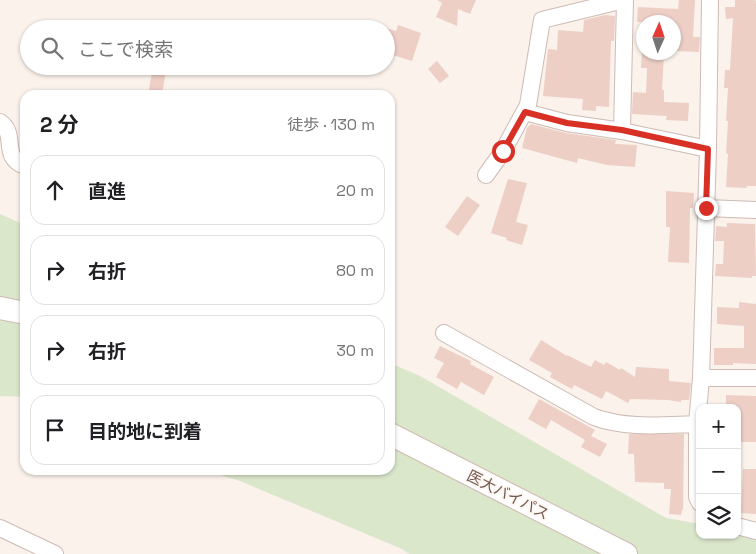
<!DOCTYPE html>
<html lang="ja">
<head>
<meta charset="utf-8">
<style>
	:root { --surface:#fff; --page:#f2f2f2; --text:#202124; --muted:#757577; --line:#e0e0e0 }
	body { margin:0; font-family:"Space Grotesk","Noto Sans JP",sans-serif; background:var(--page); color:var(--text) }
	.controls { position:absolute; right:15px; bottom:15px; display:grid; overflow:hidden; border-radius:10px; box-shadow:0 1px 4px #0004 }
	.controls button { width:45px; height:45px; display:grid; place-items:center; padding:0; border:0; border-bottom:1px solid var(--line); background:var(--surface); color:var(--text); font:25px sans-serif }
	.compass { position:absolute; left:636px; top:15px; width:45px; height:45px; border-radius:50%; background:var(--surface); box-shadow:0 1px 4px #0004; rotate:3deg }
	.stop { position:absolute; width:15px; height:15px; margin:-11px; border:4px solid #d93025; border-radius:50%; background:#fff }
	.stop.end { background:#d93025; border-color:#fff; box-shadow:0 1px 5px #0008 }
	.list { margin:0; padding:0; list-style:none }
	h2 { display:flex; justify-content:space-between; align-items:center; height:65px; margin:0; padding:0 20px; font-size:21px }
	h2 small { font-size:16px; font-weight:400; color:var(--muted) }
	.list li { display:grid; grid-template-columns:32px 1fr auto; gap:15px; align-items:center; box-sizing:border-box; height:70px; margin:0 10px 10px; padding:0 10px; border:1px solid var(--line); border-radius:15px }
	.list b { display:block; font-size:19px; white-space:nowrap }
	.list em { font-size:16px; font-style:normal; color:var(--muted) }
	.icon { flex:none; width:28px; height:28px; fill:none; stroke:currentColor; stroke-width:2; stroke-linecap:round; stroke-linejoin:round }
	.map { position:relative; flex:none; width:756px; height:554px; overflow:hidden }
	.search { position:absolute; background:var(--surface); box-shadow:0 1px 4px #0004; left:20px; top:20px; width:375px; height:55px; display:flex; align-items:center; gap:12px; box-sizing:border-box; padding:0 18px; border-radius:28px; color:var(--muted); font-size:19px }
	.panel { position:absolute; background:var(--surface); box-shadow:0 1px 4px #0004; left:20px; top:90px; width:375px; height:385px; border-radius:15px }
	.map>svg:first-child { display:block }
	.green { fill:#dbe7cb }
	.building { fill:#edcfc6 }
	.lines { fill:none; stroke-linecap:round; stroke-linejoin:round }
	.street-casing { stroke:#cebbb5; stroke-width:18 }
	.secondary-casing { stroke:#d0bbb3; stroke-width:24 }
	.street { stroke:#fff; stroke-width:16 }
	.secondary { stroke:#fff; stroke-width:22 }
	.route { stroke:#d93025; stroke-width:6 }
	.labels { text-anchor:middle; stroke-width:4; stroke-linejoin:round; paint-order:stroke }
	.street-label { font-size:15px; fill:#735751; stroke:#fdf7f2 }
</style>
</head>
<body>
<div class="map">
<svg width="756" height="554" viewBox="0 0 756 554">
	<rect width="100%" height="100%" fill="#faf2eb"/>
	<path class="green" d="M 0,214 L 25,225 L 25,397 L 0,396 Z
		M 390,363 L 420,376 L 666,518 L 700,524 L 700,535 L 737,535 L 737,527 L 756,533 L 756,554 L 409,554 L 402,549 L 240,481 L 203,470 L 390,470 Z"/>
	<path class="building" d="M 437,0 L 476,0 L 470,14 L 458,9 L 457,26 L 436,17 L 442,3 Z
		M 679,0 L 695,0 L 693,37 L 700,37 L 699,52 L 674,51 L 674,22 L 637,22 L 638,7 L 678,9 Z
		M 735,0 L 755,0 L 756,1 L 756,186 L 747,186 L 746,188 L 726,187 L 728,154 L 726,153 L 728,121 L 726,121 L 728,88 L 724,88 L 725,70 L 730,70 L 733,18 L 726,19 L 725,7 L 735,7 Z
		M 605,15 L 615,16 L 614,41 L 611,41 L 609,107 L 596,106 L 596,111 L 582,110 L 583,99 L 543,96 L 548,49 L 557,50 L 558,30 L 583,32 L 584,20 Z
		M 398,25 L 421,33 L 412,61 L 386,53 L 386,28 L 396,31 Z
		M 642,52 L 664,52 L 662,90 L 664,90 L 664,102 L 689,103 L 688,121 L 666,120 L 667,116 L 632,114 L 633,92 L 646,93 L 647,68 L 641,68 Z
		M 437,61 L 449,76 L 440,83 L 428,69 Z
		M 153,67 L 166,70 L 162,95 L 148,95 Z
		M 531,124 L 566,133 L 616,140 L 615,144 L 637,145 L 635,167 L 607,165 L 578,158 L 577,163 L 522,148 L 527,128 Z
		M 508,179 L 527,183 L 516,222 L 528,225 L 522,245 L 506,240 L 507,238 L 491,233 Z
		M 666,191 L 694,193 L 693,208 L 690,208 L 689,263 L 668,262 L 670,227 L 666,227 Z
		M 467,196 L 480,205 L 458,236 L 445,227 Z
		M 727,223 L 755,224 L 756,276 L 752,276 L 752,278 L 715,276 L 716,264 L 723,264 L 724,241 L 715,241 L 716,226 L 727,227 Z
		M 739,302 L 756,304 L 756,364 L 733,363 L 733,365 L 714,365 L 714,348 L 744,348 L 744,326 L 717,324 L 717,307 L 739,308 Z
		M 541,340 L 567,356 L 567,355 L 591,367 L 595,360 L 604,365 L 606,362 L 620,370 L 621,368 L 635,377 L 636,367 L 669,369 L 669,381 L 691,383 L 689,400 L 681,400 L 681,402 L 668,400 L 630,399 L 628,403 L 606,391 L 602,399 L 574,385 L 572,389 L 550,377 L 552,373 L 529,360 Z
		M 440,346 L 471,361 L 470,364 L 494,377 L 484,395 L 461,382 L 457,389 L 436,377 L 444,363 L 434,358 Z
		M 726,395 L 756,396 L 756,442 L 737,442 L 737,408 L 726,408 Z
		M 539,399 L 595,430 L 591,436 L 607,444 L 600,457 L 581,447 L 585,440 L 551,420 L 546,429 L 528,419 Z
		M 629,434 L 684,434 L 683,510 L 682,510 L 681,515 L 669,514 L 671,489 L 664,489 L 664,483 L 635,482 L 634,454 L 628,454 Z
		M 743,469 L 756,469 L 756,514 L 741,513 Z"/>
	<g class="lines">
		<g class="street-casing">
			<path id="street" d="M 525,112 L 567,123 L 622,131 L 708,149
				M 0,122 C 18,134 0,158 25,166
				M 622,131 L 625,0
				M 486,175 L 503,151 L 528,105 L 542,20 L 624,0
				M 706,208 L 756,210
				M 444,333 L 594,417 C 627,429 662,425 697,424
				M 701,378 L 756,378
				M 700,503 L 697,497 L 697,424 L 701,378 L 708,149 L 710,0
				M 737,526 L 756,531
				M 0,528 L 55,554"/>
		</g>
		<g class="secondary-casing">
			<path id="secondary" d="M 0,308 L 25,313
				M 390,434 L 626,554"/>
		</g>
		<use href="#street" class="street"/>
		<use href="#secondary" class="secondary"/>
	</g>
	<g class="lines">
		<path class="route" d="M 503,151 L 525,112 L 567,123 L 622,130 L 708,149 L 706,208"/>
	</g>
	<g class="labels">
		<g class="street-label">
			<text transform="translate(508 495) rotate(27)" y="5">医大バイパス</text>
		</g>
	</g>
</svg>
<div class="controls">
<button>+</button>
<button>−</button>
<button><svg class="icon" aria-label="layers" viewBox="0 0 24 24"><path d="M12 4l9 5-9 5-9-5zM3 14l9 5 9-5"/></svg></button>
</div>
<svg class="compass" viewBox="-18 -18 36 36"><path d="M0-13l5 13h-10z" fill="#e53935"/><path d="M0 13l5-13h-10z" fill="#757577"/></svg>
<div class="stop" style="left:503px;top:151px"></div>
<div class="stop end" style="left:706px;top:208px"></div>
<div class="search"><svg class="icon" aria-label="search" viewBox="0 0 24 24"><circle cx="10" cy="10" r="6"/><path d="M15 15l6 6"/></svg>ここで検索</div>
<section class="panel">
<h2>2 分<small>徒歩 · 130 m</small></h2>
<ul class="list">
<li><svg class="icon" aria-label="ahead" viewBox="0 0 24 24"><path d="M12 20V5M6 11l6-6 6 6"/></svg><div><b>直進</b></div><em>20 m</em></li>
<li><svg class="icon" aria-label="right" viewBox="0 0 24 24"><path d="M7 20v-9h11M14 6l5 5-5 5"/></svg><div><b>右折</b></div><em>80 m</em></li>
<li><svg class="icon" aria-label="right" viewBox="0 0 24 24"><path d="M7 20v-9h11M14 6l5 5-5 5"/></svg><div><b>右折</b></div><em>30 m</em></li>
<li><svg class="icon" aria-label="arrive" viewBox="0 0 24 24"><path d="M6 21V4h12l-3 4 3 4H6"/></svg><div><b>目的地に到着</b></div></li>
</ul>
</section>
</div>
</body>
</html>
